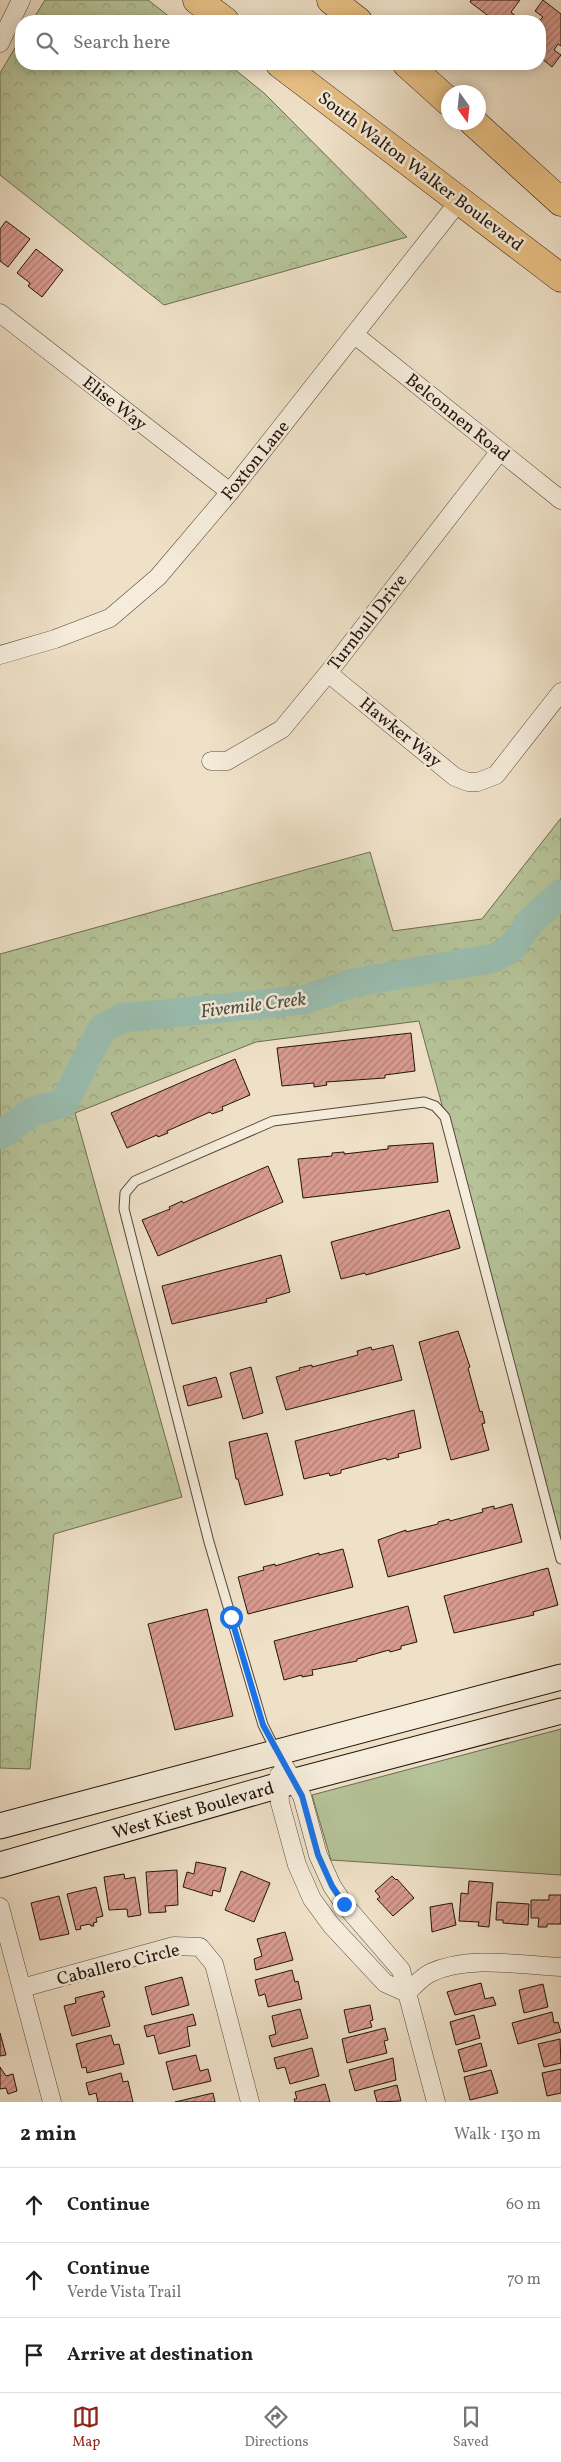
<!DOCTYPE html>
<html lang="en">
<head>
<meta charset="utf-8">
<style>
	:root { --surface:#fff; --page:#f6f6f6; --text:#202124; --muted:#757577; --line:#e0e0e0; --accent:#8f2418 }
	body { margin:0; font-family:Vollkorn,serif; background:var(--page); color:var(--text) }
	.compass { position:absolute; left:441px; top:85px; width:45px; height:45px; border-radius:50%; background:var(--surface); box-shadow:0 2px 12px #0003; rotate:165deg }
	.stop { position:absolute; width:15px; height:15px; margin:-11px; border:4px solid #1a73e8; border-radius:50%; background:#fff }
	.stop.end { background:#1a73e8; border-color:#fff; box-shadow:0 1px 5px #0008 }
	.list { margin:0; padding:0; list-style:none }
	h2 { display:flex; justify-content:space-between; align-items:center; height:65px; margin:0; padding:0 20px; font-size:21px }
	h2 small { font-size:16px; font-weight:400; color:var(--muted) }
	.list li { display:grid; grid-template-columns:32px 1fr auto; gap:15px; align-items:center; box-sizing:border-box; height:75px; padding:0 20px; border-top:1px solid var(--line) }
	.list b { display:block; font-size:19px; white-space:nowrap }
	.list p { margin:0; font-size:16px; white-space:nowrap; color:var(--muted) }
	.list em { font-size:16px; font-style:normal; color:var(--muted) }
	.icon { flex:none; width:28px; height:28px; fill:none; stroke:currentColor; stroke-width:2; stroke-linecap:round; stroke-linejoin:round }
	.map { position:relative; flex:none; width:561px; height:2102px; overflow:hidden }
	.search { position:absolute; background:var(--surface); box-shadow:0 2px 12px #0003; left:15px; right:15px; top:15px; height:55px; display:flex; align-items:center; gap:12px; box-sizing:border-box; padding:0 18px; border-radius:20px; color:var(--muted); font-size:19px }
	.sheet { height:290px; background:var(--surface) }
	nav { display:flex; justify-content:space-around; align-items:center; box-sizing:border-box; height:70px; border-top:1px solid var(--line); background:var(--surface); font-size:14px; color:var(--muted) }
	nav a { display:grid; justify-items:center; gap:2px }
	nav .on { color:var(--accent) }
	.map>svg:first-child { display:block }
	.grass { fill:#b6c398; stroke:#6c6c52 }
	.forest { fill:url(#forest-crowns); stroke:#6c6c52 }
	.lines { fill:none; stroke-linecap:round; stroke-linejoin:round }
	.river { stroke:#9abeb1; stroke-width:29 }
	.building { fill:url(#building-hatch); stroke:#22140c }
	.lane-casing { stroke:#55473b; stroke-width:11 }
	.street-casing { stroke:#55473b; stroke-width:19 }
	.secondary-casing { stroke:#22140c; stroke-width:27 }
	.primary-casing { stroke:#22140c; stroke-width:29 }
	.lane { stroke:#f5ecdb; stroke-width:9 }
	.street { stroke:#f5ecdb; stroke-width:18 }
	.secondary { stroke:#f5ecdb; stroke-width:25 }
	.primary { stroke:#e8c084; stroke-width:28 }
	.route { stroke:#1a73e8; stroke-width:6 }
	.labels { text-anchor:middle; stroke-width:5; stroke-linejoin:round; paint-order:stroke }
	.street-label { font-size:18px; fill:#22140c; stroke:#f5ecdb }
	.water-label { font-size:19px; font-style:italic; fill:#4c5046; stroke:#f5ecdb }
</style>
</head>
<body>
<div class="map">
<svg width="561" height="2102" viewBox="0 0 561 2102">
	<defs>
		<pattern id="forest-crowns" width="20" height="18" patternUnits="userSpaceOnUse" patternTransform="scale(1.25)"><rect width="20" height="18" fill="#b6c398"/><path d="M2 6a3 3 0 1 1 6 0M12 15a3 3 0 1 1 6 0" fill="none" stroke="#9ca782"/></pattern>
		<pattern id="building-hatch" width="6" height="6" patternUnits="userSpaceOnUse" patternTransform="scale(1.25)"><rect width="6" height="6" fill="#d99b90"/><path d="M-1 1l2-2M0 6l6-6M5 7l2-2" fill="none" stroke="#b07d74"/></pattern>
	</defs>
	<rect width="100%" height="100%" fill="#efe1c8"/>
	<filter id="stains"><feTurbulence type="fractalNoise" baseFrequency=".004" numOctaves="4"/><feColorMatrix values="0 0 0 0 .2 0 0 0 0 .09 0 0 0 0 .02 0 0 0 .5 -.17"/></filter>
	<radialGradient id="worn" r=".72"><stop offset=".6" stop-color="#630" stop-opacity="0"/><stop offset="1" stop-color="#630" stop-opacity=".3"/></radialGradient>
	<path class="grass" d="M 561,1729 L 561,1875 L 331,1860 L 312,1795 Z"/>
	<path class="forest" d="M 45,0 L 148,0 L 175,21 L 32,21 Z
		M 21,38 L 21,64 L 228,64 L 264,93 L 407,237 L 164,305 L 0,175 L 0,73 Z
		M 561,818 L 561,1540 L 419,1021 L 256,1042 L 75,1113 L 182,1497 L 54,1534 L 30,1769 L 0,1768 L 0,954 L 370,852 L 393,931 L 482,919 Z"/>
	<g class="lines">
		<path class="river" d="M 0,1135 L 34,1111 L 64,1103 L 102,1029 L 122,1018 L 304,1000 L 352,983 L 495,958 L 512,947 L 531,921 L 561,894"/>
	</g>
	<path class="building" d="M 471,0 L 520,0 L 511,12 L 518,18 L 515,21 L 495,21 L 470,2 Z
		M 543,0 L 561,14 L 561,46 L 558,44 L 554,50 L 561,55 L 552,67 L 540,57 L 539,21 L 543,17 L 535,11 Z
		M 6,221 L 30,239 L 8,267 L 0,261 L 0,229 Z
		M 36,249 L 63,270 L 42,297 L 28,286 L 30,283 L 17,273 Z
		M 411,1033 L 415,1071 L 385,1075 L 385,1078 L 326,1082 L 327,1085 L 314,1087 L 314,1083 L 282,1086 L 277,1048 Z
		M 235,1059 L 250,1095 L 222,1107 L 223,1110 L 212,1114 L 210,1112 L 167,1131 L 168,1133 L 158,1137 L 157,1135 L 127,1148 L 111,1113 Z
		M 433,1143 L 438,1182 L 303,1198 L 298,1159 L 332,1156 L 332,1153 L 344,1152 L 344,1154 L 388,1149 L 388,1146 Z
		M 268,1166 L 283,1202 L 158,1256 L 142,1220 L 170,1209 L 169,1207 L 182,1201 L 183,1203 Z
		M 449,1210 L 460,1248 L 366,1275 L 365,1273 L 341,1279 L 331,1242 Z
		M 281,1255 L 290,1292 L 266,1299 L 267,1302 L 172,1324 L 162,1286 Z
		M 458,1331 L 470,1367 L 468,1368 L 480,1412 L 482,1411 L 485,1423 L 482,1424 L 489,1450 L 451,1460 L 419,1342 Z
		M 393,1345 L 402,1380 L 286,1410 L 276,1377 L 300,1370 L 299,1368 L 312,1365 L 312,1367 L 358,1355 L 357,1351 L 371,1347 L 372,1350 Z
		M 251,1367 L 263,1413 L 243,1419 L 230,1373 Z
		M 216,1377 L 222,1397 L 188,1406 L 183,1386 Z
		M 414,1410 L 421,1448 L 398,1454 L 399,1457 L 387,1460 L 386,1458 L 341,1470 L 341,1473 L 330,1476 L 329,1473 L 304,1479 L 295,1441 Z
		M 267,1433 L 283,1495 L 245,1505 L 238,1479 L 236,1479 L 229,1442 Z
		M 512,1504 L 522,1542 L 388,1577 L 378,1540 L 406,1530 L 406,1532 L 438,1524 L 438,1522 L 449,1519 L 450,1521 L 483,1512 L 482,1509 L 494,1506 L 494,1509 Z
		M 343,1549 L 353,1587 L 248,1614 L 238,1577 L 264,1570 L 263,1567 L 275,1564 L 275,1566 L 319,1553 L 319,1555 Z
		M 548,1568 L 558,1605 L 533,1612 L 534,1615 L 454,1633 L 444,1596 Z
		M 408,1606 L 417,1642 L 401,1646 L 401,1649 L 390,1652 L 389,1650 L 357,1659 L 357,1661 L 312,1670 L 313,1675 L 302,1677 L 302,1675 L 284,1680 L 274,1641 Z
		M 207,1609 L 233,1716 L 175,1730 L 148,1624 Z
		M 196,1862 L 226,1868 L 220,1892 L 213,1890 L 212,1896 L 183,1887 L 187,1872 L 194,1874 Z
		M 177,1870 L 178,1905 L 165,1906 L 166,1912 L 149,1913 L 146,1872 Z
		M 241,1871 L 270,1883 L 254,1922 L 225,1910 Z
		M 124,1874 L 125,1879 L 135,1877 L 141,1915 L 128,1917 L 127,1909 L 109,1910 L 104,1877 Z
		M 392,1876 L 396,1880 L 397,1879 L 414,1898 L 393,1916 L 377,1899 L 380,1897 L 375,1891 Z
		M 469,1881 L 493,1883 L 489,1927 L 478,1926 L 479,1922 L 459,1921 L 461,1893 L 468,1894 Z
		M 96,1887 L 103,1916 L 96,1918 L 97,1922 L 93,1923 L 94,1926 L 91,1926 L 90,1924 L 80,1926 L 81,1929 L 76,1930 L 67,1894 Z
		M 549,1895 L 561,1895 L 561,1924 L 547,1924 L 547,1927 L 538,1927 L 539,1918 L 531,1918 L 531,1900 L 549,1900 Z
		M 59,1896 L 69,1934 L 40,1940 L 31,1903 Z
		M 497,1902 L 529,1904 L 528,1925 L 503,1923 L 503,1920 L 496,1920 Z
		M 452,1903 L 456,1925 L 432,1932 L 430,1907 Z
		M 285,1932 L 293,1960 L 256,1970 L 254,1959 L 262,1956 L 257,1939 Z
		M 292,1970 L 295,1982 L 298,1981 L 302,1999 L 268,2007 L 265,1994 L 259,1996 L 255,1980 Z
		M 182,1977 L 189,2005 L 152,2015 L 145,1987 Z
		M 481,1983 L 485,1999 L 493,1997 L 496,2005 L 455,2015 L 447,1992 Z
		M 543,1984 L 548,2007 L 524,2013 L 519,1990 Z
		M 103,1991 L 105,1997 L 102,1998 L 110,2026 L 72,2036 L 64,2006 L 76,2003 L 75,1998 Z
		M 370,2005 L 373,2020 L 370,2021 L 372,2027 L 349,2033 L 344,2010 Z
		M 300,2009 L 308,2038 L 272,2047 L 269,2036 L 276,2034 L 272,2016 Z
		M 552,2012 L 554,2023 L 558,2022 L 561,2032 L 518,2044 L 512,2023 Z
		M 193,2014 L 196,2025 L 187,2027 L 190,2046 L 159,2054 L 154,2035 L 147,2037 L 144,2026 Z
		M 474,2015 L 480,2038 L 456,2045 L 450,2022 Z
		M 385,2028 L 388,2040 L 384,2041 L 387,2053 L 347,2063 L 342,2039 Z
		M 0,2033 L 6,2055 L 0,2056 Z
		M 111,2035 L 114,2045 L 119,2044 L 124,2064 L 87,2073 L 86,2067 L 82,2068 L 76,2044 Z
		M 560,2039 L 561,2063 L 544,2067 L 538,2044 Z
		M 481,2043 L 487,2066 L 464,2072 L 458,2050 Z
		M 312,2048 L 319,2076 L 290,2084 L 285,2067 L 277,2069 L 274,2058 Z
		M 196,2055 L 200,2071 L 208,2069 L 211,2081 L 173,2090 L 166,2062 Z
		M 393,2058 L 396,2080 L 355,2091 L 349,2070 Z
		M 0,2067 L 6,2076 L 13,2074 L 17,2091 L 8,2094 L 6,2088 L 0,2089 Z
		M 561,2069 L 561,2093 L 547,2096 L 542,2073 Z
		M 491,2070 L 498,2093 L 470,2100 L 464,2077 Z
		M 121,2073 L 123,2082 L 128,2081 L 133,2102 L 98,2102 L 96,2093 L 89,2095 L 86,2083 Z
		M 325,2084 L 330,2102 L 295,2102 L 294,2099 L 297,2099 L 295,2092 Z
		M 397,2085 L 401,2101 L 377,2102 L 374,2091 Z
		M 213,2093 L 215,2102 L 175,2102 Z"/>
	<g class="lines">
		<g class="lane-casing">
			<path id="lane" d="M 276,1751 L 263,1725 L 209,1542 L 124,1209 L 125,1193 L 135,1181 L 273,1121 L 424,1102 L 435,1106 L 445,1117 L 561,1559"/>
		</g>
		<g class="street-casing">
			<path id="street" d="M 0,43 L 21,0
				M 0,313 L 230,492
				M 355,335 L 561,500
				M 0,655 L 55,639 L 110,618 L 158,577 L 230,492 L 460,200
				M 328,673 L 455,777 L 468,782 L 478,782 L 496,775 L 561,692
				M 211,761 L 227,761 L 282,729 L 328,673 L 500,451
				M 276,1752 L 302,1796 L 318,1855 L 332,1886 L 344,1904 L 401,1970 L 436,2102
				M 279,1775 L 280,1803 L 297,1865 L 312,1899 L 331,1925 L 385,1983 L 407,1993
				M 0,1907 L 52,2102
				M 22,1988 L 174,1946 L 200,1947 L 214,1964 L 250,2102
				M 407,1993 C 414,1986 422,1977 430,1973 C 469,1955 520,1965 561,1967"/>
		</g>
		<g class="secondary-casing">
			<path id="secondary" d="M 0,1826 L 561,1677
				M 0,1865 L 280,1785 L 561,1711"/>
		</g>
		<g class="primary-casing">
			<path id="primary" d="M 197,0 L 225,21
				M 331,0 L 358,21
				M 280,64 L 561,278
				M 407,64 L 448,101
				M 473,122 L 561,202"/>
		</g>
		<use href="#lane" class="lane"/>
		<use href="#street" class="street"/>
		<use href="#secondary" class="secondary"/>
		<use href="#primary" class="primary"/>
	</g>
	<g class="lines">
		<path class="route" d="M 231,1617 L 263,1725 L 302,1796 L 318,1855 L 332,1886 L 344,1904"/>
	</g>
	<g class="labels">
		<g class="street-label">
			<text transform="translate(421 171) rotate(37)" y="6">South Walton Walker Boulevard</text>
			<text transform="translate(115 403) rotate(38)" y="6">Elise Way</text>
			<text transform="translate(458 417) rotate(39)" y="6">Belconnen Road</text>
			<text transform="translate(255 460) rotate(-51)" y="6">Foxton Lane</text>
			<text transform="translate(367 622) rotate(-52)" y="6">Turnbull Drive</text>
			<text transform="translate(401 732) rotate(39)" y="6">Hawker Way</text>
			<text transform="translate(193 1810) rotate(-16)" y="6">West Kiest Boulevard</text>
			<text transform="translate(118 1964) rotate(-14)" y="6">Caballero Circle</text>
		</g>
		<g class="water-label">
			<text transform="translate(253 1004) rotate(-7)" y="7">Fivemile Creek</text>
		</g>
	</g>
	<rect width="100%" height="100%" filter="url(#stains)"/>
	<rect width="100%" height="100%" fill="url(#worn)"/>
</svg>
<svg class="compass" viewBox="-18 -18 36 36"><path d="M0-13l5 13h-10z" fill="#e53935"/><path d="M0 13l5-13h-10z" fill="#757577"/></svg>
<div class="stop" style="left:231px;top:1617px"></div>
<div class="stop end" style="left:344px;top:1904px"></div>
<div class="search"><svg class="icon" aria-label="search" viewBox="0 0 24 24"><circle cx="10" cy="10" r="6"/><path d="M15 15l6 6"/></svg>Search here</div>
</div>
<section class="sheet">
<h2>2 min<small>Walk · 130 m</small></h2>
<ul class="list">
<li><svg class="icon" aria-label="ahead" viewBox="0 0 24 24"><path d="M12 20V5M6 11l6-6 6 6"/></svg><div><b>Continue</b></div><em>60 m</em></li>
<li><svg class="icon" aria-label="ahead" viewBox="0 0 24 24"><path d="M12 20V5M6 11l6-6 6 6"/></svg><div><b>Continue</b><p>Verde Vista Trail</p></div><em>70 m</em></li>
<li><svg class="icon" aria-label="arrive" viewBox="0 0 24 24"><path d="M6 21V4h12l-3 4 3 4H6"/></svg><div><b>Arrive at destination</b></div></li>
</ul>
</section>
<nav>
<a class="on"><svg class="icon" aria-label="map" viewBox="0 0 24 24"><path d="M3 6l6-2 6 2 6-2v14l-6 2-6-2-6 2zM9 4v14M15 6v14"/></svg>Map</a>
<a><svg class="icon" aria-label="directions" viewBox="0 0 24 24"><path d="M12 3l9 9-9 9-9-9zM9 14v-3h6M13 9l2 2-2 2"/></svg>Directions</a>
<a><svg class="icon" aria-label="saved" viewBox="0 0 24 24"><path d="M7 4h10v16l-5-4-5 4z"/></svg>Saved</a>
</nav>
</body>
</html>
